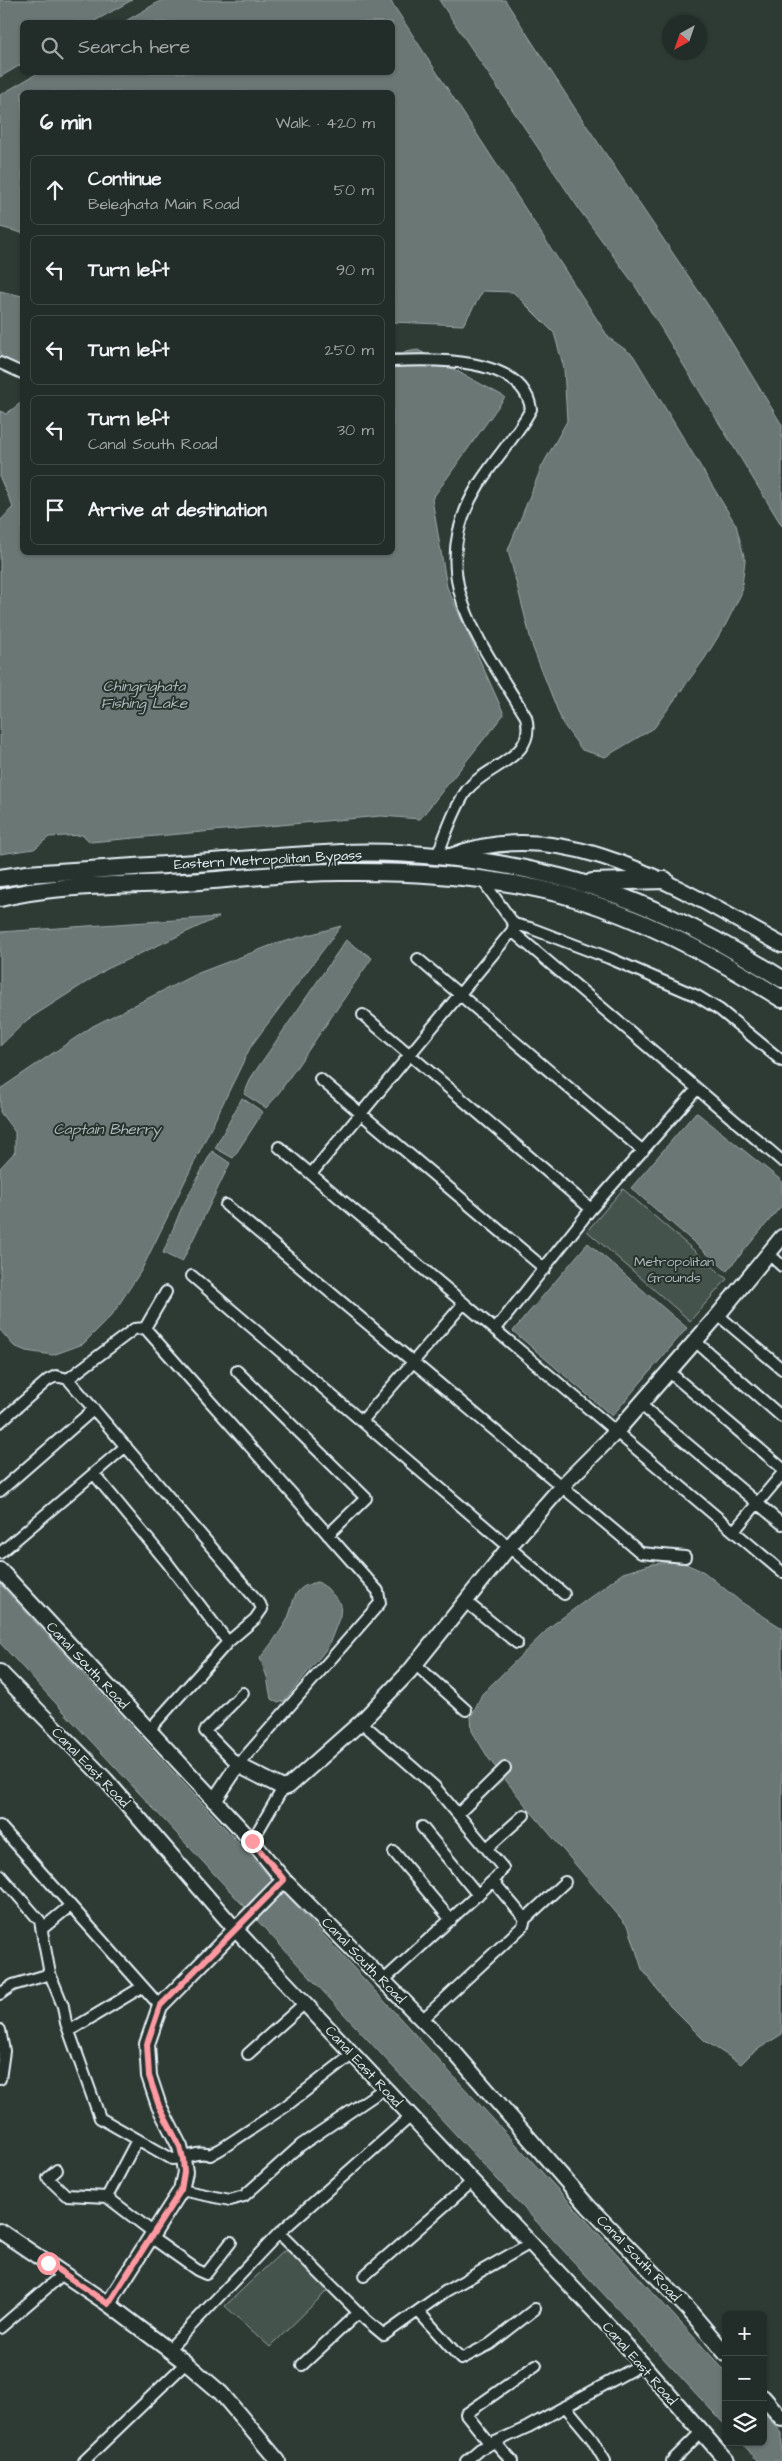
<!DOCTYPE html>
<html lang="en">
<head>
<meta charset="utf-8">
<style>
	:root { --surface:#222c28; --page:#2a3430; --text:#f1f3f6; --muted:#a2a7a8; --line:#3f4845 }
	body { margin:0; font-family:"Architects Daughter",sans-serif; background:var(--page); color:var(--text) }
	.controls { position:absolute; right:15px; bottom:15px; display:grid; overflow:hidden; border-radius:8px; box-shadow:0 1px 4px #0004 }
	.controls button { width:45px; height:45px; display:grid; place-items:center; padding:0; border:0; border-bottom:1px solid var(--line); background:var(--surface); color:var(--text); font:25px sans-serif }
	.compass { position:absolute; left:662px; top:15px; width:45px; height:45px; border-radius:50%; background:var(--surface); box-shadow:0 1px 4px #0004; rotate:220deg }
	.stop { position:absolute; width:15px; height:15px; margin:-11px; border:4px solid #ff9aa2; border-radius:50%; background:#fff }
	.stop.end { background:#ff9aa2; border-color:#fff; box-shadow:0 1px 5px #0008 }
	.list { margin:0; padding:0; list-style:none }
	h2 { display:flex; justify-content:space-between; align-items:center; height:65px; margin:0; padding:0 20px; font-size:21px }
	h2 small { font-size:16px; font-weight:400; color:var(--muted) }
	.list li { display:grid; grid-template-columns:32px 1fr auto; gap:15px; align-items:center; box-sizing:border-box; height:70px; margin:0 10px 10px; padding:0 10px; border:1px solid var(--line); border-radius:8px }
	.list b { display:block; font-size:19px; white-space:nowrap }
	.list p { margin:0; font-size:16px; white-space:nowrap; color:var(--muted) }
	.list em { font-size:16px; font-style:normal; color:var(--muted) }
	.icon { flex:none; width:28px; height:28px; fill:none; stroke:currentColor; stroke-width:2; stroke-linecap:round; stroke-linejoin:round }
	.map { position:relative; flex:none; width:782px; height:2461px; overflow:hidden }
	.search { position:absolute; background:var(--surface); box-shadow:0 1px 4px #0004; left:20px; top:20px; width:375px; height:55px; display:flex; align-items:center; gap:12px; box-sizing:border-box; padding:0 18px; border-radius:8px; color:var(--muted); font-size:19px }
	.panel { position:absolute; background:var(--surface); box-shadow:0 1px 4px #0004; left:20px; top:90px; width:375px; height:465px; border-radius:8px }
	.map>svg:first-child { display:block }
	.green { fill:#45524e; stroke:#96a2a3 }
	.water { fill:#6b7775; stroke:#9da8a9 }
	.lines { fill:none; stroke-linecap:round; stroke-linejoin:round }
	.street-casing { stroke:#e8f1f8; stroke-width:14 }
	.secondary-casing { stroke:#e8f1f8; stroke-width:18 }
	.primary-casing { stroke:#e8f1f8; stroke-width:20 }
	.street { stroke:#26332d; stroke-width:10 }
	.secondary { stroke:#26332d; stroke-width:14 }
	.primary { stroke:#26332d; stroke-width:16 }
	.route { stroke:#ff9aa2; stroke-width:6 }
	.labels { text-anchor:middle; stroke-width:4; stroke-linejoin:round; paint-order:stroke }
	.street-label { font-size:14px; fill:#e8f1f8; stroke:#26332d }
	.park-label { font-size:14px; fill:#afb9bc; stroke:#26332d }
	.water-label { font-size:15px; font-style:italic; fill:#b0babd; stroke:#26332d }
</style>
</head>
<body>
<div class="map">
<svg width="782" height="2461" viewBox="0 0 782 2461">
	<rect width="100%" height="100%" fill="#2e3b35"/>
	<filter id="ink" filterUnits="userSpaceOnUse"><feTurbulence type="fractalNoise" baseFrequency=".02" numOctaves="2"/><feDisplacementMap in="SourceGraphic" scale="10" xChannelSelector="R" yChannelSelector="G"/><feConvolveMatrix kernelMatrix="1 2 1 2 8 2 1 2 1" color-interpolation-filters="sRGB"/></filter>
	<g filter="url(#ink)">
		<path class="green" d="M 623,1189 L 727,1279 L 690,1321 L 587,1231 Z
			M 290,2250 L 332,2286 L 270,2347 L 225,2306 L 282,2252 Z"/>
		<path class="water" d="M 0,0 L 132,0 L 93,22 L 22,22 L 22,64 L 0,77 Z
			M 162,0 L 390,0 L 609,338 L 633,355 L 736,525 L 745,560 L 741,594 L 726,624 L 705,658 L 654,728 L 605,757 L 582,750 L 563,724 L 533,648 L 508,550 L 542,466 L 567,421 L 564,368 L 554,333 L 513,292 L 483,291 L 463,325 L 393,322 L 392,92 L 22,92 L 22,233 L 0,227 L 0,95 L 38,73 L 392,72 L 392,22 L 124,22 Z
			M 439,0 L 505,0 L 576,110 L 716,317 L 782,425 L 782,526 L 634,284 L 581,212 Z
			M 0,291 L 22,296 L 22,366 L 0,356 Z
			M 418,350 L 505,397 L 432,499 L 447,587 L 504,714 L 420,819 L 381,816 L 90,842 L 83,835 L 49,837 L 34,849 L 0,854 L 0,521 L 13,507 L 0,478 L 0,411 L 6,414 L 22,402 L 22,552 L 392,552 L 393,354 Z
			M 219,917 L 107,969 L 27,1020 L 0,1046 L 0,932 Z
			M 341,926 L 251,1046 L 141,1271 L 112,1315 L 83,1344 L 53,1355 L 26,1351 L 14,1346 L 0,1330 L 0,1168 L 15,1152 L 15,1132 L 0,1112 L 0,1089 L 93,1026 L 196,974 L 272,945 Z
			M 346,940 L 372,958 L 276,1097 L 266,1108 L 244,1094 L 252,1076 Z
			M 242,1098 L 263,1112 L 233,1158 L 215,1148 Z
			M 696,1112 L 782,1181 L 782,1205 L 727,1271 L 631,1188 Z
			M 212,1151 L 230,1163 L 182,1262 L 163,1253 L 182,1207 Z
			M 588,1243 L 687,1328 L 612,1416 L 513,1331 Z
			M 679,1561 L 704,1572 L 741,1602 L 782,1628 L 782,2034 L 752,2053 L 741,2064 L 705,2041 L 670,2006 L 642,1969 L 629,1928 L 527,1807 L 489,1759 L 472,1731 L 471,1717 L 482,1694 L 551,1626 L 623,1573 L 653,1564 Z
			M 318,1582 L 327,1588 L 341,1604 L 340,1616 L 328,1647 L 284,1701 L 278,1703 L 271,1699 L 267,1677 L 260,1658 C 269,1647 278,1635 286,1622 C 296,1603 289,1587 318,1582 Z
			M 0,1584 L 726,2372 L 726,2426 L 0,1643 Z
			M 763,2412 L 782,2433 L 782,2461 L 758,2461 L 741,2442 L 763,2442 Z"/>
		<g class="lines">
			<g class="street-casing">
				<path id="street" d="M 392,361 C 433,359 523,356 531,409 C 517,436 495,458 479,484 C 422,575 480,640 526,717 C 537,759 487,764 467,790 C 453,810 446,835 436,858
					M 0,363 L 22,373
					M 483,881 L 514,924 L 530,928 L 609,958 L 697,996 L 720,1010 L 782,1061
					M 512,931 L 782,1161
					M 418,959 L 643,1151
					M 363,1015 L 591,1209
					M 320,1079 L 545,1269
					M 279,1147 L 782,1572
					M 311,1174 L 512,931 L 514,925
					M 226,1205 L 641,1553 L 685,1557
					M 769,1254 L 782,1266
					M 192,1276 L 564,1594
					M 718,1315 L 782,1369
					M 145,1328 L 166,1292
					M 495,1330 L 591,1209 L 697,1089
					M 695,1341 L 782,1417
					M 237,1371 L 366,1498 L 328,1535
					M 668,1371 L 782,1468
					M 68,1379 L 134,1329 L 145,1328 L 378,1591 L 380,1603 L 238,1765 L 205,1731 L 243,1693
					M 640,1404 L 782,1524
					M 362,1421 L 464,1303
					M 0,1422 L 48,1380 L 56,1376 L 68,1379 L 260,1604 L 262,1609 L 255,1619 L 228,1642 L 149,1730
					M 94,1474 L 166,1561 L 228,1642
					M 0,1491 L 94,1409
					M 734,1531 L 782,1474
					M 0,1553 L 126,1446
					M 465,1601 L 517,1643
					M 415,1664 L 466,1710
					M 361,1722 L 434,1786 L 503,1868 L 497,1877 L 384,1980
					M 458,1814 L 505,1768
					M 0,1826 L 160,2006
					M 422,1827 L 478,1895
					M 252,1841 L 283,1788
					M 487,1848 L 524,1815
					M 394,1852 L 451,1920
					M 0,1875 L 40,1921 L 50,1974 L 63,2006 L 66,2023 L 100,2118 L 172,2159 C 185,2159 198,2150 210,2155 L 221,2149 L 286,2106 L 353,2054
					M 493,1881 L 525,1919
					M 43,1928 L 70,1906
					M 0,1994 L 13,1985 L 50,1974
					M 422,2020 L 523,1926 L 525,1919 L 565,1882
					M 0,2030 L 4,2051 L 0,2079
					M 69,2031 L 142,1987
					M 248,2054 L 305,2003
					M 137,2140 L 107,2197 L 154,2233
					M 57,2170 L 48,2178 L 66,2195 L 107,2197
					M 181,2190 L 230,2200 L 244,2196 L 301,2145 L 385,2088
					M 279,2233 L 366,2320 L 384,2335 L 446,2291 L 529,2244
					M 152,2238 L 197,2270 L 206,2274 L 231,2242
					M 364,2276 L 473,2181
					M 418,2311 L 461,2359 L 490,2344 L 535,2309
					M 0,2328 L 64,2273
					M 169,2349 L 279,2233 L 411,2116
					M 302,2365 L 359,2312
					M 565,2406 L 590,2436 L 605,2461
					M 495,2442 L 512,2461
					M 490,2444 L 466,2414 L 536,2365
					M 84,2461 L 186,2363
					M 466,2461 L 480,2449 L 528,2427 L 642,2364
					M 672,2461 L 701,2432"/>
			</g>
			<g class="secondary-casing">
				<path id="secondary" d="M 448,857 C 564,810 683,891 782,945
					M 0,1570 L 252,1841 L 284,1880 L 454,2052 L 588,2206 L 688,2309 L 726,2354
					M 0,1672 L 106,1780 L 235,1929 L 616,2334 L 727,2461
					M 214,1801 L 238,1765 L 283,1788 L 289,1786 L 361,1722 L 409,1672 L 509,1547 L 561,1487 L 616,1432 L 718,1315 L 782,1237
					M 0,2231 L 108,2304 L 186,2363 L 221,2393 L 278,2461
					M 108,2304 L 181,2190 L 185,2172 L 183,2159 L 180,2147 L 159,2106 L 149,2076 L 147,2044 L 160,2006 L 284,1880
					M 763,2397 L 782,2419"/>
			</g>
			<g class="primary-casing">
				<path id="primary" d="M 0,878 L 27,874 C 89,870 150,866 211,862 C 254,859 298,855 341,853 C 403,850 486,859 547,874 C 631,893 710,934 782,979
					M 592,882 L 665,880
					M 0,898 C 58,883 126,886 186,882 C 238,879 289,872 340,872 C 419,871 503,876 578,899 C 651,922 718,958 782,999"/>
			</g>
			<use href="#street" class="street"/>
			<use href="#secondary" class="secondary"/>
			<use href="#primary" class="primary"/>
		</g>
	</g>
	<g class="lines" filter="url(#ink)">
		<path class="route" d="M 48,2263 L 108,2304 L 181,2190 L 184,2172 L 183,2159 L 180,2147 L 159,2106 L 149,2076 L 147,2044 L 160,2006 L 284,1880 L 252,1841"/>
	</g>
	<g class="labels">
		<g class="street-label">
			<text transform="translate(268 859) rotate(-3)" y="5">Eastern Metropolitan Bypass</text>
			<text transform="translate(88 1665) rotate(47)" y="5">Canal South Road</text>
			<text transform="translate(91 1767) rotate(46)" y="5">Canal East Road</text>
			<text transform="translate(364 1960) rotate(46)" y="5">Canal South Road</text>
			<text transform="translate(364 2066) rotate(47)" y="5">Canal East Road</text>
			<text transform="translate(639 2258) rotate(46)" y="5">Canal South Road</text>
			<text transform="translate(640 2363) rotate(49)" y="5">Canal East Road</text>
		</g>
		<g class="park-label">
			<text x="674" y="1266">Metropolitan<tspan x="674" dy="16">Grounds</tspan></text>
		</g>
		<g class="water-label">
			<text x="144" y="691">Chingrighata<tspan x="144" dy="17">Fishing Lake</tspan></text>
			<text x="107" y="1134">Captain Bherry</text>
		</g>
	</g>
</svg>
<div class="controls">
<button>+</button>
<button>−</button>
<button><svg class="icon" aria-label="layers" viewBox="0 0 24 24"><path d="M12 4l9 5-9 5-9-5zM3 14l9 5 9-5"/></svg></button>
</div>
<svg class="compass" viewBox="-18 -18 36 36"><path d="M0-13l5 13h-10z" fill="#e53935"/><path d="M0 13l5-13h-10z" fill="#a2a7a8"/></svg>
<div class="stop" style="left:48px;top:2263px"></div>
<div class="stop end" style="left:252px;top:1841px"></div>
<div class="search"><svg class="icon" aria-label="search" viewBox="0 0 24 24"><circle cx="10" cy="10" r="6"/><path d="M15 15l6 6"/></svg>Search here</div>
<section class="panel">
<h2>6 min<small>Walk · 420 m</small></h2>
<ul class="list">
<li><svg class="icon" aria-label="ahead" viewBox="0 0 24 24"><path d="M12 20V5M6 11l6-6 6 6"/></svg><div><b>Continue</b><p>Beleghata Main Road</p></div><em>50 m</em></li>
<li><svg class="icon" aria-label="left" viewBox="0 0 24 24"><path d="M17 20v-9H6M10 6l-5 5 5 5"/></svg><div><b>Turn left</b></div><em>90 m</em></li>
<li><svg class="icon" aria-label="left" viewBox="0 0 24 24"><path d="M17 20v-9H6M10 6l-5 5 5 5"/></svg><div><b>Turn left</b></div><em>250 m</em></li>
<li><svg class="icon" aria-label="left" viewBox="0 0 24 24"><path d="M17 20v-9H6M10 6l-5 5 5 5"/></svg><div><b>Turn left</b><p>Canal South Road</p></div><em>30 m</em></li>
<li><svg class="icon" aria-label="arrive" viewBox="0 0 24 24"><path d="M6 21V4h12l-3 4 3 4H6"/></svg><div><b>Arrive at destination</b></div></li>
</ul>
</section>
</div>
</body>
</html>
